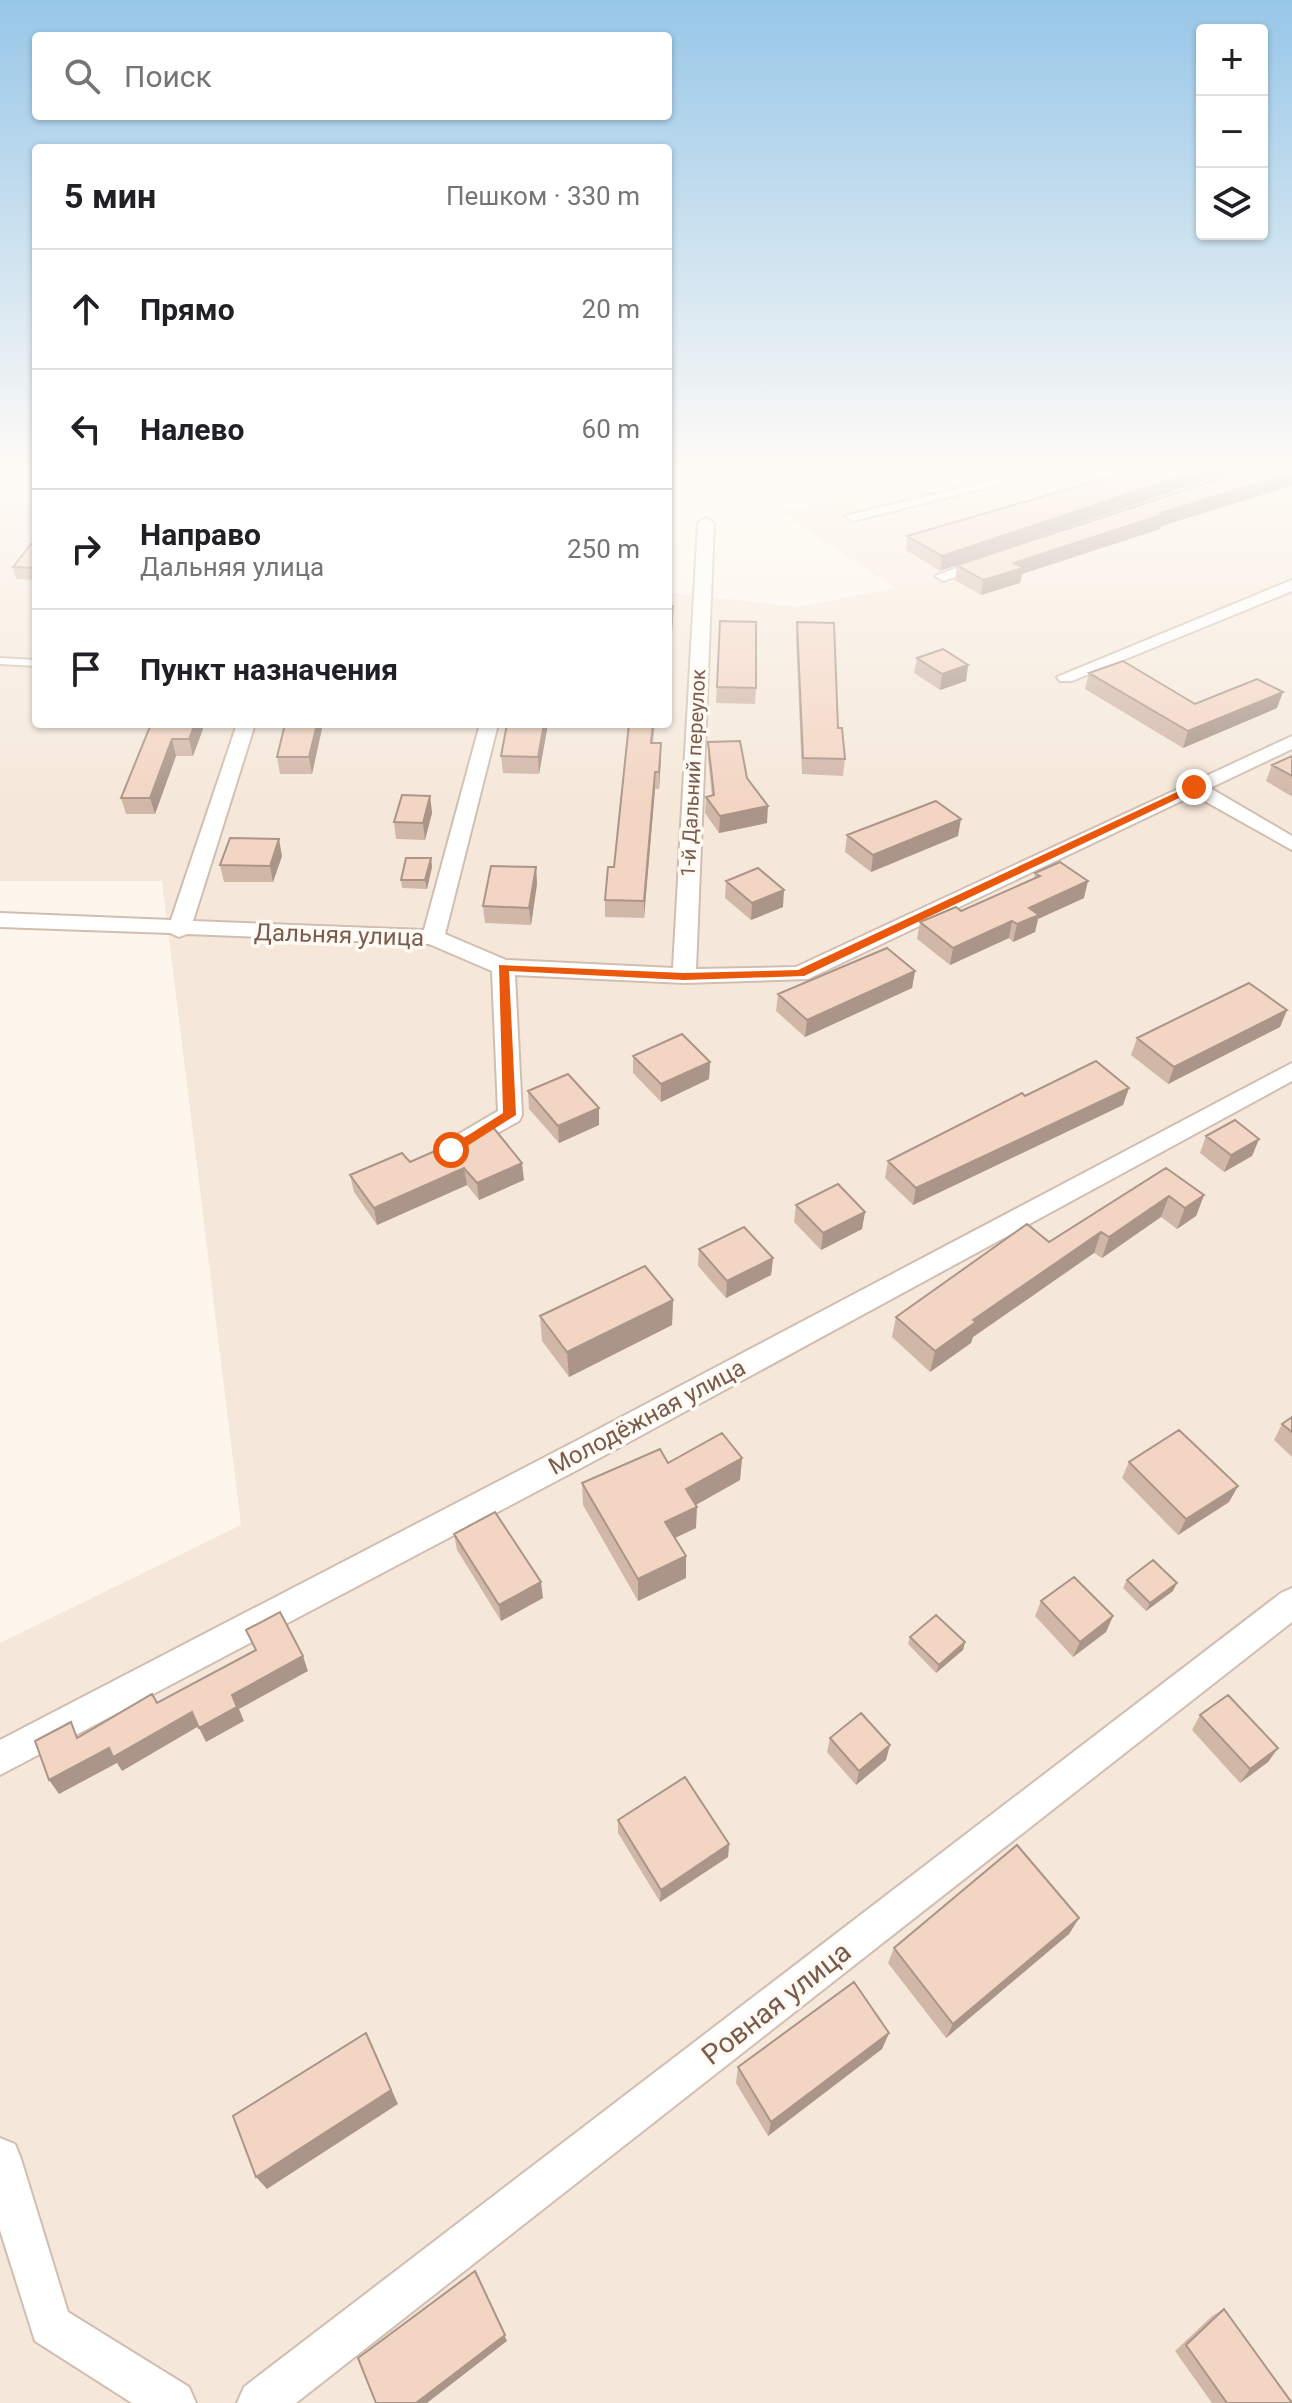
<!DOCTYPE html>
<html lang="ru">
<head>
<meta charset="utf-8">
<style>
	:root { --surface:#fff; --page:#f6f6f6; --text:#202124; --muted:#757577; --line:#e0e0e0 }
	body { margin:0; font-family:Roboto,sans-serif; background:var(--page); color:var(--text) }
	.controls { position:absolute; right:24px; top:24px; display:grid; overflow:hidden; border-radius:8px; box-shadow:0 2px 6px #0004 }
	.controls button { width:72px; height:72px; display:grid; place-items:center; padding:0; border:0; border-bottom:2px solid var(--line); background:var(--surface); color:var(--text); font:40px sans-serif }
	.stop { position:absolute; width:24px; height:24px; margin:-18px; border:6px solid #ea580c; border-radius:50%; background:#fff }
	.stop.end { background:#ea580c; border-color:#fff; box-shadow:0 2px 8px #0008 }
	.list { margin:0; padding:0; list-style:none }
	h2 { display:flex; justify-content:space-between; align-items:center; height:104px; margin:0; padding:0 32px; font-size:34px }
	h2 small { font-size:26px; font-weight:400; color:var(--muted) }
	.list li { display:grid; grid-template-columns:52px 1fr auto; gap:24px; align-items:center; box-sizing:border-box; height:120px; padding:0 32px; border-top:2px solid var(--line) }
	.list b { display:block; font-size:30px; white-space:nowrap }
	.list p { margin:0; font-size:26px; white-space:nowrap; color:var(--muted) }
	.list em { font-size:26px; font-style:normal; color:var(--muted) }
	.icon { flex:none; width:44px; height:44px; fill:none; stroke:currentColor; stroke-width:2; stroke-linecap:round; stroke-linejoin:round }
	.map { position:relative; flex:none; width:1292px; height:2403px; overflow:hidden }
	.search { position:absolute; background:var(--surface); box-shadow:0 2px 6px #0004; left:32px; top:32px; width:640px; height:88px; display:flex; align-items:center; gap:20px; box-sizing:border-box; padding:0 28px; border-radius:8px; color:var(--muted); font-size:30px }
	.panel { position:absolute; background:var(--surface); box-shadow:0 2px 6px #0004; left:32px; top:144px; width:640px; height:584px; border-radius:8px }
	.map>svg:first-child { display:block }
	.residential { fill:#f5e8da }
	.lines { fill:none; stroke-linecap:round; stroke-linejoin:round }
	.lane-casing { stroke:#d1beb0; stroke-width:4 }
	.street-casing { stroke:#d1beb0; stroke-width:4 }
	.lane { fill:#fff; fill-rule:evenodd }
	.street { fill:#fff; fill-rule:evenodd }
	.wall { fill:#d1b7a8 }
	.shaded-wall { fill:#aa9588 }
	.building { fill:#f3d5c3; stroke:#aa9588; stroke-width:2 }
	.route { fill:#ea580c }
	.labels { text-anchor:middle; stroke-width:7; stroke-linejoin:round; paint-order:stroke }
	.far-street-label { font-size:20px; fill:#7a5c4d; stroke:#fffaf3 }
	.street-label { font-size:24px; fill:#7a5c4d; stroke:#fffaf3 }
	.near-street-label { font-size:28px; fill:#7a5c4d; stroke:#fffaf3 }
</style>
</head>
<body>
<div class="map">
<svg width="1292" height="2403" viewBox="0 0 1292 2403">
	<rect width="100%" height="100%" fill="#fdf6ec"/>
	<path class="residential" d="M 979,469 L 1292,469 L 1292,2403 L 0,2403 L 0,1643 L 241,1525 L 162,881 L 0,881 L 0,504 L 36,502 L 36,724 L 668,724 L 668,592 L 800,607 L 894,588 L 780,511 Z"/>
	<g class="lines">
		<g class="lane-casing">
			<path id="lane" d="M 0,658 L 36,660 L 36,666 L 0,664 Z"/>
		</g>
		<g class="street-casing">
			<path id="street" d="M 1037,469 L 1061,469 L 853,521 L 845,516 Z
				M 706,518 L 714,523 L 696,969 L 796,967 L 1292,736 L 1292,749 L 1210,788 L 1292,836 L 1292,850 L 1194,795 L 808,979 L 684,983 L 515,975 L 522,1115 L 519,1121 L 461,1153 L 452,1150 L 448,1144 L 452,1138 L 498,1111 L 492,971 L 429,944 L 187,934 L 179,937 L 170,933 L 0,927 L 0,913 L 171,920 L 237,724 L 255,724 L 193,921 L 424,930 L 480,724 L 498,724 L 445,934 L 506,960 L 673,968 L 698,523 Z
				M 991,555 L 997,557 L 997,563 L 943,581 L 935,576 Z
				M 1292,580 L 1292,591 L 1072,681 L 1060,681 L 1057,677 Z
				M 1292,1063 L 1292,1081 L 596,1460 L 0,1775 L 0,1740 L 574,1442 Z
				M 1292,1588 L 1292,1622 L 296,2403 L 237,2403 L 244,2387 L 1281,1593 Z
				M 0,2138 L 15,2144 L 21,2159 L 68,2312 L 189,2387 L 196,2403 L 132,2403 L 35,2341 L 0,2230 Z"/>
		</g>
		<use href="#lane" class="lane"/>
		<use href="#street" class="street"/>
	</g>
	<path class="wall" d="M 1137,469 L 940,571 L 906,550 L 907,536 Z
		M 1292,469 L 1292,486 L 1161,526 L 1160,529 L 1022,574 L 1020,583 L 981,595 L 955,580 L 957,565 Z
		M 36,544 L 36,580 L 16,579 L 13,567 Z
		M 720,621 L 756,688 L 755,704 L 716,703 Z
		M 797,622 L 838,728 L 845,759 L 843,776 L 802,774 L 796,638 Z
		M 917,658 L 968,665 L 966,681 L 940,690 L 914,673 Z
		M 1089,673 L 1195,704 L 1277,708 L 1183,748 L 1085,689 Z
		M 151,724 L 203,729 L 193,756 L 176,756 L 155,814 L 126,814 L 121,798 Z
		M 285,724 L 323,724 L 312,774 L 280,774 L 277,757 Z
		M 507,724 L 548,724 L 539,774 L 503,773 L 501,756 Z
		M 623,724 L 655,724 L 653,743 L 661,743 L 659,789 L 655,789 L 644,918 L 605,917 L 605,900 L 614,867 L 628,725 L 623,725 Z
		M 708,742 L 747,778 L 767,823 L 719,833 L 705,813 L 706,797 L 712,796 L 708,758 Z
		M 1292,756 L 1292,796 L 1291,796 L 1266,781 L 1272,765 Z
		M 430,796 L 432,813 L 425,840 L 396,839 L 394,822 Z
		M 847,835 L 958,836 L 871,872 L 845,852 Z
		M 282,856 L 273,882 L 224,882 L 220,865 Z
		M 431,858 L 432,867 L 427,889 L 402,888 L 401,880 Z
		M 536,867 L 537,884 L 531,925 L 485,923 L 483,906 Z
		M 1035,873 L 1084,898 L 1038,919 L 1035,932 L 1013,942 L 1009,938 L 950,965 L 917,939 L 920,922 L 961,911 L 1034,879 Z
		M 726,881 L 783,907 L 751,920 L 725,898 Z
		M 915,971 L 912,988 L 805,1037 L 776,1011 L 778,994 Z
		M 1287,1010 L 1280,1027 L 1168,1084 L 1131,1055 L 1137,1038 Z
		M 633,1056 L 710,1062 L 709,1079 L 661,1102 L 633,1073 Z
		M 1129,1088 L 1123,1105 L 913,1205 L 885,1178 L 888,1161 L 1025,1096 Z
		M 528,1091 L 599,1125 L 559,1143 L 529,1109 Z
		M 492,1126 L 524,1180 L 479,1200 L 467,1185 L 377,1225 L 354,1192 L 350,1175 L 410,1162 Z
		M 1206,1136 L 1259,1139 L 1252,1156 L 1224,1172 L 1200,1153 Z
		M 1166,1168 L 1204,1195 L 1196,1216 L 1177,1229 L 1161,1217 L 1102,1258 L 1094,1253 L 973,1337 L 971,1343 L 930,1372 L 892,1337 L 896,1317 L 1049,1242 Z
		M 796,1205 L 865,1212 L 862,1229 L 821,1250 L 794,1222 Z
		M 699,1249 L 773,1258 L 771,1275 L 726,1298 L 698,1266 Z
		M 673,1300 L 672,1325 L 569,1377 L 542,1341 L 540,1316 Z
		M 1292,1417 L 1292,1457 L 1274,1440 L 1282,1424 Z
		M 742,1458 L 740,1480 L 696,1505 L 696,1528 L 675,1538 L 686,1556 L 686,1578 L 638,1601 L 583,1505 L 582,1483 L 668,1463 Z
		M 1129,1462 L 1238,1486 L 1229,1502 L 1178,1535 L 1122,1478 Z
		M 454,1534 L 543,1598 L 501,1621 L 457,1550 Z
		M 1127,1580 L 1173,1591 L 1146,1611 L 1123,1588 Z
		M 1041,1601 L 1113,1616 L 1106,1632 L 1073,1657 L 1035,1616 Z
		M 910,1637 L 965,1642 L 963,1650 L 936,1673 L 908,1644 Z
		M 1200,1715 L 1278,1748 L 1268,1762 L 1240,1783 L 1192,1730 Z
		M 830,1738 L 886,1760 L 856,1785 L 827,1752 Z
		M 618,1820 L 729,1844 L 728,1857 L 660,1902 L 618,1833 Z
		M 1079,1918 L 1069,1934 L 946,2038 L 888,1963 L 894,1948 Z
		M 889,2033 L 882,2049 L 768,2136 L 736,2083 L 738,2067 Z
		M 1224,2309 L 1292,2403 L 1212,2403 L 1175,2351 L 1212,2316 Z"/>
	<path class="shaded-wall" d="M 1202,469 L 1239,469 L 940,571 L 942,556 Z
		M 1292,473 L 1292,486 L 1161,526 L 1160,529 L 1022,574 L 1020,583 L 981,595 L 983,580 L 1014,563 L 1161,513 Z
		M 673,606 L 673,622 L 668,675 L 668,659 Z
		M 968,665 L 966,681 L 940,690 L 942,674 Z
		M 1283,692 L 1277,708 L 1183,748 L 1188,731 Z
		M 195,724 L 201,724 L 203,729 L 193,756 L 189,739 Z
		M 317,724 L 323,724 L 312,774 L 309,757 Z
		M 544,724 L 548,724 L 539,774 L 538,757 Z
		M 172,739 L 176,756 L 155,814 L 150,798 Z
		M 661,743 L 661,759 L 659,789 L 659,772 Z
		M 655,772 L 655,789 L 644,918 L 644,901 Z
		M 430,796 L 432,813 L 425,840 L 423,823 Z
		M 768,806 L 767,823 L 719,833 L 720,816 Z
		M 961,819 L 958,836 L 871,872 L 873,855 Z
		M 279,839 L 282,856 L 273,882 L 270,866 Z
		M 431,858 L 432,867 L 427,889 L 425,880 Z
		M 536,867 L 537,884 L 531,925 L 529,908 Z
		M 1088,881 L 1084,898 L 1038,919 L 1035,932 L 1013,942 L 1017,924 L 1029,908 Z
		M 784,890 L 783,907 L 751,920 L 752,903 Z
		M 1012,921 L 1009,938 L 950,965 L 953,948 Z
		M 915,971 L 912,988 L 805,1037 L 807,1020 Z
		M 1287,1010 L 1280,1027 L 1168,1084 L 1174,1067 Z
		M 710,1062 L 709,1079 L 661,1102 L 661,1084 Z
		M 1129,1088 L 1123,1105 L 913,1205 L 916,1188 Z
		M 599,1108 L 599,1125 L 559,1143 L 558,1126 Z
		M 1259,1139 L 1252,1156 L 1224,1172 L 1231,1155 Z
		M 522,1163 L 524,1180 L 479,1200 L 477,1183 Z
		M 464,1168 L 467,1185 L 377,1225 L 374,1208 Z
		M 1204,1195 L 1196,1216 L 1177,1229 L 1185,1208 Z
		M 1169,1196 L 1161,1217 L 1102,1258 L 1109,1237 Z
		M 865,1212 L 862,1229 L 821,1250 L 823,1233 Z
		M 1101,1232 L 1094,1253 L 973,1337 L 971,1343 L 930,1372 L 935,1351 L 973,1320 Z
		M 773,1258 L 771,1275 L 726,1298 L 727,1281 Z
		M 673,1300 L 672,1325 L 569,1377 L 567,1352 Z
		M 742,1458 L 740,1480 L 685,1511 L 686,1489 Z
		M 1238,1486 L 1229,1502 L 1178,1535 L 1186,1519 Z
		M 697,1507 L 696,1528 L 664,1543 L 665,1522 Z
		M 686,1556 L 686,1578 L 638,1601 L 638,1579 Z
		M 541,1582 L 543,1598 L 501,1621 L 499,1605 Z
		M 1177,1583 L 1173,1591 L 1146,1611 L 1150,1603 Z
		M 1113,1616 L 1106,1632 L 1073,1657 L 1080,1642 Z
		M 965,1642 L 963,1650 L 936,1673 L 939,1665 Z
		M 303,1656 L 308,1671 L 239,1709 L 244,1721 L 206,1742 L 199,1728 L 232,1695 Z
		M 192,1712 L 199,1726 L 122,1771 L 117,1763 L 59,1794 L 49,1780 L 109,1748 Z
		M 890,1745 L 886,1760 L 856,1785 L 859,1771 Z
		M 1278,1748 L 1268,1762 L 1240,1783 L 1250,1769 Z
		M 729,1844 L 728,1857 L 660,1902 L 661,1890 Z
		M 1079,1918 L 1069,1934 L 946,2038 L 953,2024 Z
		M 366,2033 L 398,2104 L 267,2189 L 256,2177 Z
		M 889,2033 L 882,2049 L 768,2136 L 771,2122 Z
		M 475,2271 L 507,2341 L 427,2403 L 416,2403 Z"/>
	<path class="building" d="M 1137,469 L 1202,469 L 942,556 L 907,536 Z
		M 1249,469 L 1292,469 L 1292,473 L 1161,513 L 1164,514 L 1014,563 L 1023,568 L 983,580 L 957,565 Z
		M 31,544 L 36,544 L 36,568 L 13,567 Z
		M 668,606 L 673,606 L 668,659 Z
		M 720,621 L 756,622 L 756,688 L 717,687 Z
		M 797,622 L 834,623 L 838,728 L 842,728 L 845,759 L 803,758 Z
		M 943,649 L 968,665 L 942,674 L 917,658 Z
		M 1123,661 L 1195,704 L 1257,679 L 1283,692 L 1188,731 L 1089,673 Z
		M 151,724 L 195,724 L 189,739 L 172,739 L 150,798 L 121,798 Z
		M 285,724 L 317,724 L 309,757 L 277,757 Z
		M 507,724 L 544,724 L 538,757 L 501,756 Z
		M 629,724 L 653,724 L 651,743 L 661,743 L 659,772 L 655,772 L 644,901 L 605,900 L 608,867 L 614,867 Z
		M 740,741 L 747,778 L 768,806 L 720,816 L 706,797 L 714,795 L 708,742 Z
		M 1292,756 L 1292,776 L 1272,765 Z
		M 402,795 L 430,796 L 423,823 L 394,822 Z
		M 936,801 L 961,819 L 873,855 L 847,835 Z
		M 230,838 L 279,839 L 270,866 L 220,865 Z
		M 406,858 L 431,858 L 425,880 L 401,880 Z
		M 1060,862 L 1088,881 L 1029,908 L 1039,915 L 1017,924 L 1012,921 L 953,948 L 920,922 L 956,907 L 961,911 L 1040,876 L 1035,873 Z
		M 491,866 L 536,867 L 529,908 L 483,906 Z
		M 758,868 L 784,890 L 752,903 L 726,881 Z
		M 887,948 L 915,971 L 807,1020 L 778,994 Z
		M 1249,983 L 1287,1010 L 1174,1067 L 1137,1038 Z
		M 682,1034 L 710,1062 L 661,1084 L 633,1056 Z
		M 1096,1061 L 1129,1088 L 916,1188 L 888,1161 L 1022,1093 L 1025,1096 Z
		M 568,1074 L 599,1108 L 558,1126 L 528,1091 Z
		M 1235,1120 L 1259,1139 L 1231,1155 L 1206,1136 Z
		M 492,1126 L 522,1163 L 477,1183 L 464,1168 L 374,1208 L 350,1175 L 402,1153 L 410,1162 Z
		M 1166,1168 L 1204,1195 L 1185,1208 L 1169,1196 L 1109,1237 L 1101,1232 L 973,1320 L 976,1322 L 935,1351 L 896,1317 L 1027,1224 L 1049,1242 Z
		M 838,1184 L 865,1212 L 823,1233 L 796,1205 Z
		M 744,1227 L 773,1258 L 727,1281 L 699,1249 Z
		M 645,1266 L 673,1300 L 567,1352 L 540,1316 Z
		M 1292,1417 L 1292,1432 L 1282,1424 Z
		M 1179,1430 L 1238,1486 L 1186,1519 L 1129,1462 Z
		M 722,1433 L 742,1458 L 686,1489 L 697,1507 L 665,1522 L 686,1556 L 638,1579 L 582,1483 L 660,1449 L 668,1463 Z
		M 495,1512 L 541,1582 L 499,1605 L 454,1534 Z
		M 1153,1560 L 1177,1583 L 1150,1603 L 1127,1580 Z
		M 1074,1577 L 1113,1616 L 1080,1642 L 1041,1601 Z
		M 280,1612 L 303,1656 L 232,1695 L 237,1707 L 199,1728 L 192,1712 L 113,1757 L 109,1748 L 49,1780 L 35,1741 L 71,1722 L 77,1738 L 152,1694 L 157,1703 L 256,1650 L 246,1630 Z
		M 936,1615 L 965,1642 L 939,1665 L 910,1637 Z
		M 1228,1695 L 1278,1748 L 1250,1769 L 1200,1715 Z
		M 861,1713 L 890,1745 L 859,1771 L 830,1738 Z
		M 685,1777 L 729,1844 L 661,1890 L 618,1820 Z
		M 1017,1845 L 1079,1918 L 953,2024 L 894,1948 Z
		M 854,1982 L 889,2033 L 771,2122 L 738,2067 Z
		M 366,2033 L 391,2090 L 256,2177 L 233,2116 Z
		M 475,2271 L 505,2335 L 416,2403 L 376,2403 L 358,2358 Z
		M 1224,2309 L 1292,2403 L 1227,2403 L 1186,2345 Z"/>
	<linearGradient id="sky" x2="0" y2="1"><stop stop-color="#97c7e8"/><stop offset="0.58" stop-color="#fefbf6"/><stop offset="1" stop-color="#fefbf6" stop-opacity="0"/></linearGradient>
	<rect width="1292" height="805" fill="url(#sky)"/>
	<path class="route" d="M 1194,784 L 1198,789 L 804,976 L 684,980 L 509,971 L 516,1115 L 456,1153 L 445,1150 L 503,1113 L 499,965 L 684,973 L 798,970 Z"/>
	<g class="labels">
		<g class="far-street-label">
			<text transform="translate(693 773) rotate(-87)" y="7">1-й Дальний переулок</text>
		</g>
		<g class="street-label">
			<text transform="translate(339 935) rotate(2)" y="8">Дальняя улица</text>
			<text transform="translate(647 1417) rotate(-28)" y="8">Молодёжная улица</text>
		</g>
		<g class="near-street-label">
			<text transform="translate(776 2003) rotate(-38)" y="10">Ровная улица</text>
		</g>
	</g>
</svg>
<div class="controls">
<button>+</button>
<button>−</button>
<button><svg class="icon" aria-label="layers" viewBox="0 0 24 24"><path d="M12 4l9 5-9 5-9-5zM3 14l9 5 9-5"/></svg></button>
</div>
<div class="stop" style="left:451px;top:1150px"></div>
<div class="stop end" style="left:1194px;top:787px"></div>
<div class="search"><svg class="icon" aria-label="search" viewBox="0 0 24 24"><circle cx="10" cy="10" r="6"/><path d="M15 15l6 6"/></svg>Поиск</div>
<section class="panel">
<h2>5 мин<small>Пешком · 330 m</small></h2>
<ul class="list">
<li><svg class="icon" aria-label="ahead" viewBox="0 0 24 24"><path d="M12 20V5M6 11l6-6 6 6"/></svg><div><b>Прямо</b></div><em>20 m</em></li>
<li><svg class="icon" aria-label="left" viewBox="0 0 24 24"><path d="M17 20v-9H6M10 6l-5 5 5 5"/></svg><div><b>Налево</b></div><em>60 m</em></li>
<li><svg class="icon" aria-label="right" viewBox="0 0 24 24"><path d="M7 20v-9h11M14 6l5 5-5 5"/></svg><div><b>Направо</b><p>Дальняя улица</p></div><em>250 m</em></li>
<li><svg class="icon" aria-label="arrive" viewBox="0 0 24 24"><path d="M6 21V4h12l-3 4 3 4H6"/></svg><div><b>Пункт назначения</b></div></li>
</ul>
</section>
</div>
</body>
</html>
